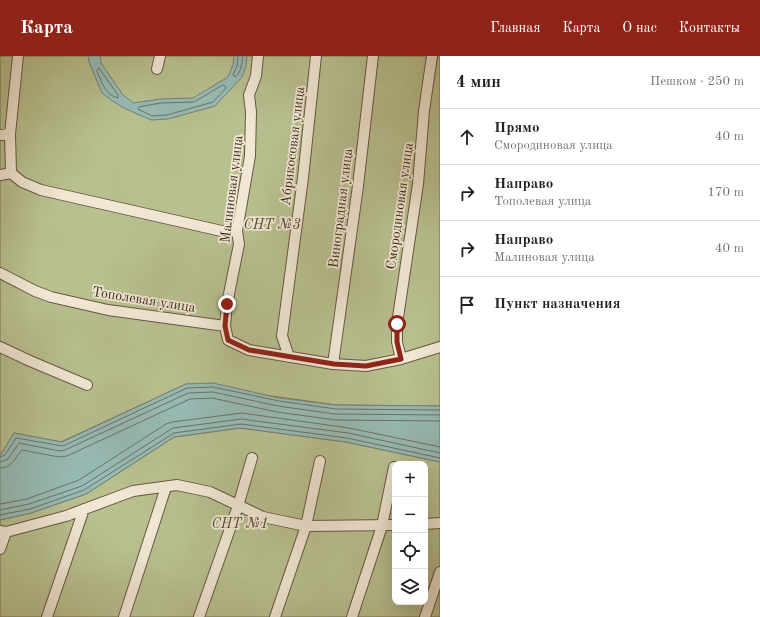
<!DOCTYPE html>
<html lang="ru">
<head>
<meta charset="utf-8">
<style>
	:root { --surface:#fff; --page:#f6f6f6; --text:#202124; --muted:#757577; --line:#e0e0e0; --accent:#8f2418 }
	body { margin:0; font-family:"Old Standard TT",serif; background:var(--page); color:var(--text) }
	.controls { position:absolute; right:12px; bottom:12px; display:grid; overflow:hidden; border-radius:8px; box-shadow:0 4px 16px #0002 }
	.controls button { width:36px; height:36px; display:grid; place-items:center; padding:0; border:0; border-bottom:1px solid var(--line); background:var(--surface); color:var(--text); font:20px sans-serif }
	.stop { position:absolute; width:12px; height:12px; margin:-9px; border:3px solid #8f2418; border-radius:50%; background:#fff }
	.stop.end { background:#8f2418; border-color:#fff; box-shadow:0 1px 4px #0008 }
	.list { margin:0; padding:0; list-style:none }
	h2 { display:flex; justify-content:space-between; align-items:center; height:52px; margin:0; padding:0 16px; font-size:17px }
	h2 small { font-size:13px; font-weight:400; color:var(--muted) }
	.list li { display:grid; grid-template-columns:26px 1fr auto; gap:12px; align-items:center; box-sizing:border-box; height:56px; padding:0 16px; border-top:1px solid var(--line) }
	.list b { display:block; font-size:15px; white-space:nowrap }
	.list p { margin:0; font-size:13px; white-space:nowrap; color:var(--muted) }
	.list em { font-size:13px; font-style:normal; color:var(--muted) }
	.icon { flex:none; width:22px; height:22px; fill:none; stroke:currentColor; stroke-width:2; stroke-linecap:round; stroke-linejoin:round }
	.map { position:relative; flex:none; width:440px; height:561px; overflow:hidden }
	header { display:flex; align-items:center; gap:24px; box-sizing:border-box; height:56px; padding:0 20px; background:var(--accent); color:#fff }
	header strong { font-size:19px }
	nav { display:flex; gap:22px; margin-inline-start:auto; font-size:14px }
	main { display:flex }
	aside { flex:1; background:var(--surface) }
	.map>svg:first-child { display:block }
	.green { fill:#b8c090; stroke:#7c7554; fill-rule:evenodd }
	.water { fill:#97bbb5; stroke:#748176 }
	.lines { fill:none; stroke-linecap:round; stroke-linejoin:round }
	.shore { stroke:#6b7266; stroke-width:1 }
	.minor-casing { stroke:#695642; stroke-width:12 }
	.minor { stroke:#f0e8d5; stroke-width:10 }
	.route { stroke:#8f2418; stroke-width:5 }
	.labels { text-anchor:middle; stroke-width:3.5; stroke-linejoin:round; paint-order:stroke }
	.street-label { font-size:14px; fill:#3f2a18; stroke:#f0e8d5 }
	.park-label { font-size:14px; font-style:italic; fill:#574830; stroke:#f0e8d5 }
</style>
</head>
<body>
<header>
<strong>Карта</strong>
<nav><a>Главная</a><a>Карта</a><a>О нас</a><a>Контакты</a></nav>
</header>
<main>
<div class="map">
<svg width="440" height="561" viewBox="0 0 440 561">
	<rect width="100%" height="100%" fill="#e8dbbf"/>
	<filter id="stains"><feTurbulence type="fractalNoise" baseFrequency=".005" numOctaves="4"/><feColorMatrix values="0 0 0 0 .2 0 0 0 0 .09 0 0 0 0 .02 0 0 0 .5 -.17"/></filter>
	<radialGradient id="worn" r=".72"><stop offset=".6" stop-color="#630" stop-opacity="0"/><stop offset="1" stop-color="#630" stop-opacity=".3"/></radialGradient>
	<path class="green" d="M 0,0 L 440,0 L 440,350 L 336,349 L 186,328 L 61,386 L 14,377 L 0,400 Z
		M 240,372 L 346,386 L 440,406 L 440,561 L 0,561 L 0,464 L 31,457 L 86,438 L 174,381 ZM 395,408 L 425,408 L 425,546 L 395,546 Z"/>
	<path class="water" d="M 88,0 L 100,0 L 101,7 L 123,39 L 134,47 L 160,43 L 193,42 L 228,21 L 233,9 L 234,0 L 247,0 L 246,10 L 242,21 L 215,50 L 168,63 L 151,64 L 126,53 L 114,46 L 102,37 L 89,6 Z
		M 213,327 L 279,342 L 336,349 L 440,350 L 440,406 L 346,386 L 240,372 L 174,381 L 86,438 L 31,457 L 0,464 L 0,400 L 14,377 L 62,386 L 186,328 Z"/>
	<g class="lines">
		<path class="shore" d="M 238,0 L 237,10 L 233,19 L 235,21 C 241,17 242,7 243,0
			M 99,12 L 118,39 L 118,42 C 106,40 101,25 97,15 Z
			M 223,29 L 225,30 L 226,32 L 213,46 L 167,59 L 152,60 L 138,53 L 139,51 L 160,47 L 194,46 Z
			M 0,401 L 5,399 L 16,382 L 63,390 L 187,332 L 213,331 L 279,345 L 336,353 L 440,354
			M 0,406 L 8,403 L 19,387 L 60,395 L 65,394 L 188,337 L 213,336 L 278,350 L 335,358 L 440,359
			M 0,412 C 13,412 14,402 22,394 L 59,401 L 67,400 L 190,343 L 212,342 L 277,356 L 335,364 L 440,365
			M 0,448 L 27,443 L 79,424 L 166,368 L 172,366 L 242,357 L 349,372 L 440,391
			M 0,454 L 29,448 L 82,430 L 173,372 L 241,363 L 348,377 L 440,397
			M 0,459 L 30,453 L 84,434 L 174,377 L 241,368 L 347,382 L 440,402"/>
		<g class="minor-casing">
			<path id="minor" d="M 157,13 L 160,0
				M 0,79 L 10,78
				M 11,117 L 22,126 L 41,134 L 226,176 L 237,175
				M 0,119 L 11,117 L 10,78 L 18,0
				M 0,217 L 35,235 L 51,241 L 108,254 L 225,270 L 228,284 L 249,294 L 333,308 L 366,310 L 401,303 L 440,291
				M 225,270 L 227,248 L 239,188 L 237,175 L 250,100 L 251,56 L 249,39 L 256,20 L 258,0
				M 0,291 L 30,305 L 87,329
				M 289,301 L 282,280 L 303,122 L 316,0
				M 401,303 L 397,286 L 397,268 L 418,128 L 424,55 L 432,0
				M 333,308 L 358,130 L 373,0
				M 425,468 L 440,467
				M 0,475 L 6,476 L 66,460 L 133,435 L 177,429 L 210,436 L 263,461 L 306,470 L 395,469
				M 0,493 L 6,476
				M 47,561 L 84,453
				M 124,561 L 166,431
				M 199,561 L 238,450 L 252,402
				M 275,561 L 306,470 L 320,405
				M 352,561 L 382,470 L 394,411
				M 425,561 L 440,516"/>
		</g>
		<use href="#minor" class="minor"/>
	</g>
	<g class="lines">
		<path class="route" d="M 227,248 L 225,270 L 228,284 L 249,294 L 334,308 L 366,310 L 401,303 L 397,286 L 397,268"/>
	</g>
	<g class="labels">
		<g class="street-label">
			<text transform="translate(292 90) rotate(-83)" y="5">Абрикосовая улица</text>
			<text transform="translate(231 133) rotate(-83)" y="5">Малиновая улица</text>
			<text transform="translate(399 150) rotate(-82)" y="5">Смородиновая улица</text>
			<text transform="translate(340 152) rotate(-83)" y="5">Виноградная улица</text>
			<text transform="translate(144 243) rotate(9)" y="5">Тополевая улица</text>
		</g>
		<g class="park-label">
			<text x="272" y="173">СНТ №3</text>
			<text x="240" y="472">СНТ №1</text>
		</g>
	</g>
	<rect width="100%" height="100%" filter="url(#stains)"/>
	<rect width="100%" height="100%" fill="url(#worn)"/>
</svg>
<div class="controls">
<button>+</button>
<button>−</button>
<button><svg class="icon" aria-label="locate" viewBox="0 0 24 24"><circle cx="12" cy="12" r="6"/><path d="M12 2v4M12 18v4M2 12h4M18 12h4"/></svg></button>
<button><svg class="icon" aria-label="layers" viewBox="0 0 24 24"><path d="M12 4l9 5-9 5-9-5zM3 14l9 5 9-5"/></svg></button>
</div>
<div class="stop" style="left:397px;top:268px"></div>
<div class="stop end" style="left:227px;top:248px"></div>
</div>
<aside>
<h2>4 мин<small>Пешком · 250 m</small></h2>
<ul class="list">
<li><svg class="icon" aria-label="ahead" viewBox="0 0 24 24"><path d="M12 20V5M6 11l6-6 6 6"/></svg><div><b>Прямо</b><p>Смородиновая улица</p></div><em>40 m</em></li>
<li><svg class="icon" aria-label="right" viewBox="0 0 24 24"><path d="M7 20v-9h11M14 6l5 5-5 5"/></svg><div><b>Направо</b><p>Тополевая улица</p></div><em>170 m</em></li>
<li><svg class="icon" aria-label="right" viewBox="0 0 24 24"><path d="M7 20v-9h11M14 6l5 5-5 5"/></svg><div><b>Направо</b><p>Малиновая улица</p></div><em>40 m</em></li>
<li><svg class="icon" aria-label="arrive" viewBox="0 0 24 24"><path d="M6 21V4h12l-3 4 3 4H6"/></svg><div><b>Пункт назначения</b></div></li>
</ul>
</aside>
</main>
</body>
</html>
